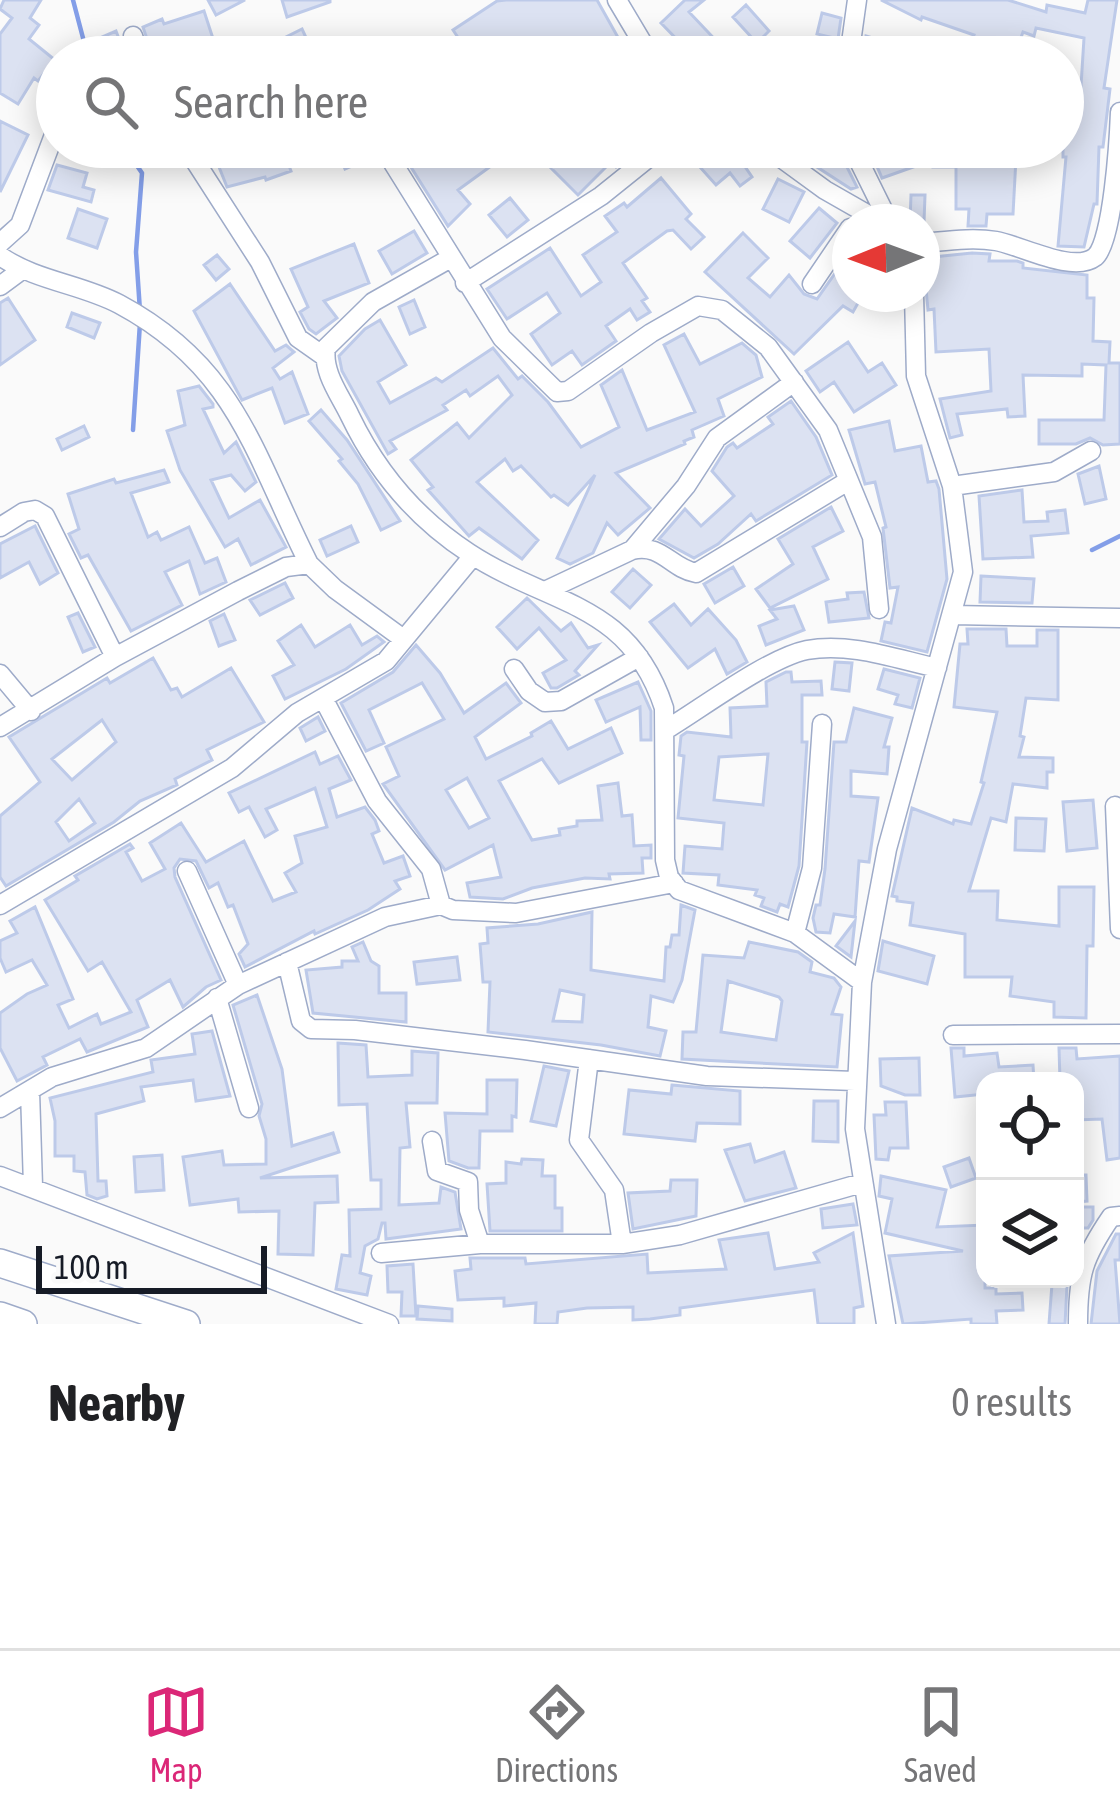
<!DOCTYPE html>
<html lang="en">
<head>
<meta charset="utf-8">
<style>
	:root { --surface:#fff; --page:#f2f2f2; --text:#202124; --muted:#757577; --line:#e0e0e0; --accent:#db2777 }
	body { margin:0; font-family:"Asap Condensed",sans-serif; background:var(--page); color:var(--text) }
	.controls { position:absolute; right:36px; bottom:36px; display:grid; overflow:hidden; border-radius:24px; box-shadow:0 6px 30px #0003 }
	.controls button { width:108px; height:108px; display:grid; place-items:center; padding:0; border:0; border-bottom:3px solid var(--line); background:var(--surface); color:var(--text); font:60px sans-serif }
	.compass { position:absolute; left:832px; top:204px; width:108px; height:108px; border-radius:50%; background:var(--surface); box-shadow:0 6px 30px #0003; rotate:269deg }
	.scale { position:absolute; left:36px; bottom:30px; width:231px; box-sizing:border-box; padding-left:12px; border:6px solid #161b26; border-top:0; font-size:33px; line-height:42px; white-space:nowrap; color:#161b26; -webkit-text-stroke:9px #fafafa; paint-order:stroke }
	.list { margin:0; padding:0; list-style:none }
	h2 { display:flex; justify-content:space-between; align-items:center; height:156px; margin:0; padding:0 48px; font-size:51px }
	h2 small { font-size:39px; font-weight:400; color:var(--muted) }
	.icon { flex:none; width:66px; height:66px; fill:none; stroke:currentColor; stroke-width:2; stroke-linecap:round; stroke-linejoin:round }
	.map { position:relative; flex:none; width:1120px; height:1324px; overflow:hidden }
	.search { position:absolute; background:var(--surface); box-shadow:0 6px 30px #0003; left:36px; right:36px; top:36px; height:132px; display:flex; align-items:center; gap:30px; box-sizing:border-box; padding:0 42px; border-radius:66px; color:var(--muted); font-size:45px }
	.sheet { height:324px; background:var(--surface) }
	nav { display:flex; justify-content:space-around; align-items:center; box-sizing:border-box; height:168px; border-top:3px solid var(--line); background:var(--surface); font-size:33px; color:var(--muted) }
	nav a { display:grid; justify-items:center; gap:6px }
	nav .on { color:var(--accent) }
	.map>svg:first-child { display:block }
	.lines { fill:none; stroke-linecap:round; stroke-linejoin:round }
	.stream { stroke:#839ee8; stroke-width:4.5 }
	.building { fill:#dce2f2; stroke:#bdcae9; stroke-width:3; fill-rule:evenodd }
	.minor-casing { stroke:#9eabc9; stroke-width:21 }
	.highway-casing { stroke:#9eabc9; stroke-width:30 }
	.minor { stroke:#fff; stroke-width:18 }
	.highway { stroke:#fff; stroke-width:27 }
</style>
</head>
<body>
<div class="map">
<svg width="1120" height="1324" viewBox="0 0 1120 1324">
	<rect width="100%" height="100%" fill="#fafafa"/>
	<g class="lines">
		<path class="stream" d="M 73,0 L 88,57
			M 124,147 L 142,173 L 136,252 L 140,311
			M 133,430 L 140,323
			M 1092,550 L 1120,536"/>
	</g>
	<path class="building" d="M 4,0 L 41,0 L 30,18 L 39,25 L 29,39 L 55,60 L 38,81 L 34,78 L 18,104 L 0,93 L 0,34 L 12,18 L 0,9 Z
		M 208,0 L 245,0 L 216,15 Z
		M 282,0 L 330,0 L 330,2 L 287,17 Z
		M 506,0 L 597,0 L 629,57 L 599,57 L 595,52 L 581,57 L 499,57 L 490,44 L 471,57 L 453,30 L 497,1 Z
		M 685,0 L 704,0 L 689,12 L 723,48 L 714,57 L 694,57 L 661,23 Z
		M 881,0 L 1008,0 L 1046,12 L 1047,5 L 1085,13 L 1088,0 L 1117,0 L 1104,88 L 1110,89 L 1103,147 L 1099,147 L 1097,204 L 1094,204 L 1084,247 L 1058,246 L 1066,157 L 1063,157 L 1063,102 L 1080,102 L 1084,38 L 1036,28 L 1034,36 L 1023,32 L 1014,57 L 965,57 L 974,35 L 922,17 L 921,20 Z
		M 746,5 L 769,31 L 763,37 L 800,57 L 761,57 L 764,51 L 733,17 Z
		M 204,11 L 219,57 L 153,57 L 143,27 L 162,19 L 164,24 Z
		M 822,13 L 841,18 L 838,39 L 817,34 Z
		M 302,29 L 315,57 L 248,57 L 281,43 L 280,40 Z
		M 116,31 L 126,57 L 102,57 L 95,40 Z
		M 866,36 L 925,54 L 924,57 L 886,57 L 864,51 Z
		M 0,121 L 28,135 L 0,192 Z
		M 211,147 L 282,147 L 291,171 L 266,180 L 265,177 L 227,187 Z
		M 336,147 L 370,147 L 373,157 L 345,169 Z
		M 420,147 L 455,147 L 458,152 L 480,147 L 491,166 L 458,190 L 470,204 L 448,226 L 404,156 Z
		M 572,147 L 640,147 L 616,167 L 611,162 L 578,195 L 551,168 Z
		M 682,147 L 711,147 L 724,161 L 735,152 L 752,177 L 740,186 L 730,173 L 716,185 Z
		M 832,147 L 840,153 L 857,187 L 851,189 L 817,167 Z
		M 933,149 L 975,149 L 975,155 L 1016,158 L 1013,214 L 987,214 L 986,226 L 968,226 L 969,209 L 956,209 L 956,167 L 933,167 Z
		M 911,151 L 916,166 L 882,178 L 876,164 Z
		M 57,165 L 87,173 L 83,187 L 94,190 L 91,202 L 48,190 Z
		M 661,178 L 691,214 L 686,219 L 704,237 L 691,249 L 673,230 L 667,231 L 623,263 L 647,298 L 642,301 L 650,312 L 637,320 L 630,309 L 606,326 L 616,341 L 582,365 L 572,351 L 552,365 L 531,334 L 560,313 L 547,293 L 507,319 L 487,289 L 550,248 L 581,296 L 601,282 L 583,255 L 617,232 L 605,216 L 624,203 L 627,207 Z
		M 778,179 L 804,192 L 789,222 L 763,209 Z
		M 911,195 L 925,195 L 924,222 L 910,222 Z
		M 510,198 L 528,220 L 507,237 L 489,215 Z
		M 819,208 L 837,223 L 810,258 L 790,241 Z
		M 78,209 L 107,219 L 97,248 L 68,238 Z
		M 414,231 L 427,253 L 392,274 L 379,251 Z
		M 743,233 L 768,258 L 748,278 L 770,297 L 789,275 L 804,294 L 817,299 L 850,252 L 850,294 L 863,294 L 853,312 L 843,306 L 794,354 L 705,272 Z
		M 354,244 L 369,283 L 324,301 L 337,318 L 316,334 L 309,329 L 300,312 L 308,307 L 291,269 Z
		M 972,253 L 990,254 L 989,261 L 1017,261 L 1023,263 L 1023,268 L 1087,275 L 1087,298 L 1094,298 L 1093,341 L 1110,342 L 1109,363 L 1120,363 L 1120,444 L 1103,445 L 1090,438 L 1076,444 L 1039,444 L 1039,420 L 1104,420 L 1106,365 L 1082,364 L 1082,376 L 1023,375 L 1025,416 L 1008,417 L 1007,409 L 957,414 L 962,435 L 950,438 L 940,399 L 991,391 L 989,349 L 936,352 L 934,309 L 928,310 L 923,258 Z
		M 217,255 L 229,269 L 216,280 L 204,265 Z
		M 230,284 L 275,351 L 286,345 L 294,352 L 273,368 L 280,379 L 292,372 L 308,414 L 285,423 L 272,388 L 242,400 L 237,391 L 194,311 Z
		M 8,298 L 35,340 L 0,365 L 0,303 Z
		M 414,300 L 425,327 L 410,334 L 399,307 Z
		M 72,313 L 100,323 L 94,338 L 67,327 Z
		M 380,320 L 406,365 L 378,382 L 390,403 L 436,378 L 442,382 L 493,348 L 518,379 L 522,376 L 548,402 L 581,447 L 619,427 L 601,385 L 622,370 L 647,430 L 695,412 L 664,345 L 684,334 L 700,364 L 742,343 L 756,355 L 762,377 L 718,399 L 724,416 L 692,430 L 694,437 L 684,441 L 685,444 L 616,473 L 650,508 L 618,535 L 607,523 L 593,553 L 570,564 L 557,558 L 595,475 L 568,505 L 554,495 L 551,497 L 521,466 L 513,471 L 505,459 L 477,482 L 538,540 L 522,559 L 479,528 L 469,536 L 428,490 L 433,487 L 411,460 L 457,423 L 469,438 L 512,395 L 498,376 L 470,396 L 466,390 L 443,405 L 447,410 L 390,441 L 396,449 L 388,454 L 342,371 L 339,356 L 365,329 Z
		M 848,342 L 868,372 L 882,363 L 896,385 L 854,412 L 834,382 L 820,392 L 806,371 Z
		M 199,386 L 213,404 L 213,407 L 203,409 L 224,453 L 236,442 L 256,482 L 245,491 L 231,475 L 211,480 L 229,518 L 260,500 L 286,547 L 251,565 L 238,539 L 225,547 L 180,470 L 167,431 L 185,425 L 178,391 Z
		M 791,401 L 816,437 L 832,475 L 756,521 L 751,514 L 718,544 L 694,558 L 659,539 L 685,509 L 701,526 L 734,496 L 712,471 L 727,447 L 733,443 L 737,448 L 773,424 L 768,417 Z
		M 321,410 L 347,440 L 400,521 L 381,530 L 358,484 L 339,461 L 342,459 L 309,421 Z
		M 889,421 L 895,451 L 921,446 L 928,482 L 936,481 L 939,489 L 947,579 L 927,652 L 881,641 L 885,622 L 891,623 L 898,587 L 890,588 L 883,528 L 886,527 L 875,482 L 865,484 L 849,430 Z
		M 84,426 L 89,437 L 62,450 L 57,439 Z
		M 1099,466 L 1106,499 L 1085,504 L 1078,474 Z
		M 164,470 L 169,482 L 131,493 L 148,537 L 157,532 L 161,540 L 189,527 L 205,563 L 217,558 L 226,582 L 200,594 L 189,561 L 165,572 L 182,605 L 131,631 L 88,555 L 81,558 L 69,534 L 79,529 L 68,494 L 114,479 L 116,483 Z
		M 1022,490 L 1024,522 L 1048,521 L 1047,512 L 1065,510 L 1068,533 L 1031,536 L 1033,557 L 983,559 L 979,496 Z
		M 831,507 L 843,531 L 813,547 L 828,579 L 770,608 L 756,589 L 793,564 L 778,539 Z
		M 35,526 L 58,573 L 40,584 L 29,562 L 0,578 L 0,544 Z
		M 351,526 L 358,542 L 327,556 L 320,540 Z
		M 733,567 L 744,586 L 715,603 L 704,584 Z
		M 633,569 L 651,585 L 630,608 L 612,592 Z
		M 981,576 L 1034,579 L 1032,603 L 980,602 Z
		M 285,583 L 293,598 L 260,615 L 250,600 Z
		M 864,592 L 869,618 L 829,622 L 826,602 L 848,599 L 847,593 Z
		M 527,598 L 561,631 L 571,623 L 588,648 L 598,645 L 575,671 L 579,675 L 557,688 L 551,688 L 543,673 L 566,660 L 539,628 L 517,649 L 497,627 Z
		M 674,604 L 691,625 L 708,609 L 736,640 L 747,662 L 727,674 L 715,649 L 688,668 L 650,622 Z
		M 794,606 L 804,630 L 766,645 L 759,626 L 777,619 L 770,610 Z
		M 78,613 L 95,647 L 83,652 L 68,617 Z
		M 224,614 L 235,640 L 219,646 L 210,621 Z
		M 301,625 L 315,647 L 350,625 L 362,645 L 377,636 L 384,642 L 346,669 L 285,699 L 273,676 L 294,665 L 278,641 Z
		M 967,629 L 1006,629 L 1007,646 L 1037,646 L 1037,630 L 1058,630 L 1058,700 L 1026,698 L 1020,736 L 1024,737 L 1019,757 L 1053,758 L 1053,772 L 1047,772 L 1047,788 L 1013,784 L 1006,822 L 991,818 L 969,891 L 998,891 L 997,920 L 1059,926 L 1059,887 L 1094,887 L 1093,946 L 1087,946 L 1086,1018 L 1054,1017 L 1054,1002 L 1010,996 L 1012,977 L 965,977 L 965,934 L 910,925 L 913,903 L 897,901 L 897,897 L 892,896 L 912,808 L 953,824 L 954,820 L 971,824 L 984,783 L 981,782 L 997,712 L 954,707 L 960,644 L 968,644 Z
		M 416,645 L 440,673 L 464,713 L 506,683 L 521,703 L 475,737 L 486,759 L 532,736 L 531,733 L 551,721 L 568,749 L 611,728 L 622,753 L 559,783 L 542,759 L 499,781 L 532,840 L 560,835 L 559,829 L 577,826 L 577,821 L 602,820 L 598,786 L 618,783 L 622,816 L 632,815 L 634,846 L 651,845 L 651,858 L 642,858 L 643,873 L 609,874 L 610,879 L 585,878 L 532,888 L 503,899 L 470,897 L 467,883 L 501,877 L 493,845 L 445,870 L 383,784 L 399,776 L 386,747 L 444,719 L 422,683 L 369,710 L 384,743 L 366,751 L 341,703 L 393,672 ZM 467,778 L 489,818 L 469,828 L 446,790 Z
		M 153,658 L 171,690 L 177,688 L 182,697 L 231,668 L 264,722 L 207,750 L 212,760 L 175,779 L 177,785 L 140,801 L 114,822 L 6,886 L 0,877 L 0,816 L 40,782 L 9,737 L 107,678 L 110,683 ZM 102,720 L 116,742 L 72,780 L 52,759 ZM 79,799 L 95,823 L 69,841 L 56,822 Z
		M 835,662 L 852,663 L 849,691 L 832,689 Z
		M 884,669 L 920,678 L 912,708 L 895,704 L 898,695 L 878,689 Z
		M 786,672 L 791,672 L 792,682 L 821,681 L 822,695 L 802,695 L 802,742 L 807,742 L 799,866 L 788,907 L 780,904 L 777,912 L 761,906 L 764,898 L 755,895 L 757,890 L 718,885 L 719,875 L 683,873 L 685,846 L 722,849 L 724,823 L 678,818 L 684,756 L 679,755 L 681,736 L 687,732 L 731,737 L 730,708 L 767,706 L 766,682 ZM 768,754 L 763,805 L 714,800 L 719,757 Z
		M 638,682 L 651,711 L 651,740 L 641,740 L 640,707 L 606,722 L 596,700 Z
		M 854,708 L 892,718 L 884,747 L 889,747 L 887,774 L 851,771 L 851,796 L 878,798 L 869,862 L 859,861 L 855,917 L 834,914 L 830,933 L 816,932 L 813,918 L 816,905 L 820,905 L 825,869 L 834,742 L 846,742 Z
		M 318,717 L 325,731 L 306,741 L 300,728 Z
		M 315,752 L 320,764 L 338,756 L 351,780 L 329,789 L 337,817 L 365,807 L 375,820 L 379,831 L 372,834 L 384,863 L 403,856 L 410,876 L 395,881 L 400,889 L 368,910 L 315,934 L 314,931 L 245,967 L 239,954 L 248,944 L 233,905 L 228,907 L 218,883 L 209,888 L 196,861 L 180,859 L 174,868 L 175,877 L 221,980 L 206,987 L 183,1007 L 170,980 L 137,1000 L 148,1027 L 87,1052 L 80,1039 L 43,1057 L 47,1065 L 17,1081 L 0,1048 L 0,1013 L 27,994 L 47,985 L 32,960 L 6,972 L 0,958 L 0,941 L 17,933 L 10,921 L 35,907 L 73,999 L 58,1005 L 69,1028 L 97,1014 L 101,1024 L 131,1012 L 102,962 L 88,971 L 45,900 L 78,880 L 75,876 L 130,844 L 133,848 L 126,852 L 142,881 L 165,869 L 150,843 L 181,823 L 206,862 L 244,841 L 273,901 L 296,892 L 285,873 L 302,863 L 295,836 L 327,827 L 315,788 L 266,809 L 277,830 L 265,837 L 249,807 L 239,812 L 229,793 Z
		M 1093,800 L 1097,848 L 1067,851 L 1063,802 Z
		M 1016,818 L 1046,819 L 1044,851 L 1015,850 Z
		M 681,905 L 695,910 L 682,980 L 673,1002 L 651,996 L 648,1027 L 666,1031 L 660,1056 L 601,1045 L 488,1032 L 490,982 L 483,982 L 480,944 L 488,943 L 487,928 L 538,924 L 592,912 L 591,970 L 664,981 L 666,947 L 670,947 L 672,935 L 679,935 ZM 560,990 L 584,995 L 582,1022 L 553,1021 Z
		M 855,921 L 851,957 L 836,946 Z
		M 883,941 L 934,956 L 927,984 L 878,971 Z
		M 363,942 L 371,961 L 379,966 L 379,993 L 406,993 L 406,1022 L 313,1013 L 306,970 L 342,967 L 342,961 L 358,961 L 352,947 Z
		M 749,942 L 798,952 L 812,962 L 810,972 L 834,978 L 841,987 L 832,1014 L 842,1015 L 837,1067 L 682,1059 L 683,1032 L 696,1032 L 703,955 L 744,958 ZM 728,981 L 779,997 L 782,1001 L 776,1040 L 721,1032 Z
		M 457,957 L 460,980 L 417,984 L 414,962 Z
		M 257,995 L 282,1069 L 292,1146 L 333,1133 L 339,1152 L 260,1178 L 337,1176 L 338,1202 L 315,1203 L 313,1255 L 278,1254 L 279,1211 L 239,1212 L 238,1199 L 190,1205 L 183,1157 L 222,1151 L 224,1165 L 266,1164 L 266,1139 L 259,1116 L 262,1104 L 233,1005 Z
		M 212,1031 L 230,1096 L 196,1101 L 193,1080 L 141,1087 L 144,1101 L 96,1114 L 98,1181 L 106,1181 L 107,1196 L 97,1199 L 87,1195 L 85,1172 L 74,1171 L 74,1156 L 55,1156 L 55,1121 L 50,1098 L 153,1072 L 151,1060 L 195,1054 L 192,1034 Z
		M 338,1043 L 366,1045 L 368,1077 L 412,1075 L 412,1051 L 438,1053 L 437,1103 L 406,1103 L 410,1147 L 400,1148 L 399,1205 L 439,1203 L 441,1187 L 455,1192 L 461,1229 L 386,1239 L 385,1223 L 382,1223 L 378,1239 L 365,1246 L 360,1273 L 371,1276 L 367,1295 L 336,1289 L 342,1255 L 350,1256 L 349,1210 L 381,1209 L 381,1180 L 371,1180 L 367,1104 L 339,1105 Z
		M 951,1048 L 964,1048 L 964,1056 L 997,1053 L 999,1067 L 1033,1065 L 1034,1081 L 985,1081 L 985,1094 L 955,1097 Z
		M 1059,1048 L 1076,1048 L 1077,1059 L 1120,1056 L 1120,1158 L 1107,1160 L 1102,1119 L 1075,1120 L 1075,1081 L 1060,1081 Z
		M 919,1058 L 920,1095 L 905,1095 L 881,1086 L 880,1059 Z
		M 544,1066 L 569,1071 L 556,1126 L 531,1121 Z
		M 487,1080 L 517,1080 L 516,1117 L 512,1116 L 512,1131 L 480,1131 L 479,1168 L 468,1168 L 449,1161 L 445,1113 L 487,1114 Z
		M 672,1085 L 740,1091 L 740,1124 L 697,1123 L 695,1141 L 624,1134 L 629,1090 L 671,1094 Z
		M 814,1101 L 838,1101 L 838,1142 L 813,1141 Z
		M 885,1102 L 906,1102 L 908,1148 L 890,1148 L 888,1160 L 876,1159 L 874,1115 L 886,1115 Z
		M 750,1144 L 755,1162 L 784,1152 L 796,1188 L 745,1201 L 725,1150 Z
		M 162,1155 L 164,1190 L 136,1192 L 134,1157 Z
		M 969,1158 L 976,1178 L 951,1187 L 944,1167 Z
		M 522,1159 L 543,1160 L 542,1176 L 555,1176 L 555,1208 L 562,1208 L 562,1231 L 490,1231 L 487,1184 L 506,1183 L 506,1162 L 521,1164 Z
		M 1075,1175 L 1086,1175 L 1087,1201 L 1075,1202 Z
		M 881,1176 L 946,1190 L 937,1227 L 985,1225 L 985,1288 L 996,1288 L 996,1294 L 1022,1293 L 1023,1310 L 996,1311 L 997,1324 L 971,1324 L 971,1319 L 903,1324 L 889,1256 L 963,1251 L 885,1233 L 892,1199 L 879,1196 Z
		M 671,1180 L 697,1180 L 696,1216 L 633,1229 L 628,1193 L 670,1191 Z
		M 853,1204 L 857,1225 L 823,1228 L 821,1209 Z
		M 1076,1207 L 1093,1207 L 1093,1220 L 1088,1228 L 1076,1228 Z
		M 768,1233 L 775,1269 L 819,1262 L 814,1253 L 853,1233 L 863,1306 L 854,1308 L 854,1324 L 818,1324 L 814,1290 L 680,1308 L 680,1315 L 650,1319 L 633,1320 L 633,1307 L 587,1308 L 558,1312 L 557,1324 L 535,1324 L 536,1303 L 504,1306 L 504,1298 L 458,1300 L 455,1271 L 471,1269 L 470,1258 L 525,1258 L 526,1264 L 647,1254 L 648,1273 L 726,1269 L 719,1240 Z
		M 1116,1234 L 1120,1234 L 1120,1260 L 1115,1260 L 1120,1324 L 1091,1324 L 1097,1271 Z
		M 413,1264 L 416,1316 L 401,1316 L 402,1292 L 388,1292 L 387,1266 Z
		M 1052,1284 L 1067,1286 L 1065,1324 L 1049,1324 Z
		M 418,1306 L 452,1309 L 452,1321 L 417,1319 Z"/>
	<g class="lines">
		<g class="minor-casing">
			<path id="minor" d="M 617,0 L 651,57
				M 133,36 L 140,57
				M 849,57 L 857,0
				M 186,147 L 260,262 L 298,338 L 325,357
				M 383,147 L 502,338 L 557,392 L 568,391 L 651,333 L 698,306 L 722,310 L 768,347 L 828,430 L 872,537 L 879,609
				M 766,147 L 825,190 L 881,222
				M 852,147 L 889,222
				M 0,243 L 20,225 L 57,127
				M 922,243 C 946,241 972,237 996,241 C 1020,245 1073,274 1095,257 C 1113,242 1119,138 1120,112
				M 0,256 C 36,281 81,284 119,304 C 237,367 254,455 309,564 L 286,567 L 238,591 L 115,657 L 0,727
				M 449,259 L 373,302 L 326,348 C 322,372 340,395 350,416 C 377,472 417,519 469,553 C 550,606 629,601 664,708 L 665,860 L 669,877 L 679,890 L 795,933 L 862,982
				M 465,283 L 601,196 L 662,147
				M 812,284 L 850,228
				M 0,286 L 23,269
				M 952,486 L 1054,472 L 1091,451
				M 0,527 L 24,512 L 35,510 L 45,516 L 115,657
				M 633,549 L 686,486 L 717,438 L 794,382
				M 309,564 L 335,589 L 402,638
				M 545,591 L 632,550 C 662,543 670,568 696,573 L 848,481
				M 953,615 L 1120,618
				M 514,669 L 529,691 L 545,702 L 561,701 L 639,657
				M 0,674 L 31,711
				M 323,698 L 377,801 L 431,869 L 441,905
				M 667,729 C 702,708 768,658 807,650 C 850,642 896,659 937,668
				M 1115,806 L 1120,929
				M 187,871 L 238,985
				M 0,905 L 232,768 L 297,713 L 386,661 L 473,556
				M 795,933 L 812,868 L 822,724
				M 287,962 L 301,1021 L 311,1029 L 355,1030 L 525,1050 L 707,1076 L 855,1081
				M 217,998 L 249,1108
				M 953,1035 L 1120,1034
				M 589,1059 L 579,1140 L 614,1190 L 622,1244
				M 30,1091 L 33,1186
				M 0,1108 L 52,1077 L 146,1048 L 238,985 L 385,917 L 441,905 L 453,910 L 516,913 L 674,883
				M 432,1141 L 437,1171 L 468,1182 L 469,1210 L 480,1244
				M 0,1176 L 389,1324
				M 381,1253 L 480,1244 L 622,1244 L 680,1235 L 862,1183
				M 886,1324 L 855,1129 L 862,982 L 887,849 L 963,572 L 952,486 L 916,376 L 914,294
				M 1078,1324 C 1078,1275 1083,1258 1111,1217 L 1120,1216"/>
		</g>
		<g class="highway-casing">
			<path id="highway" d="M 0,1263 L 186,1324
				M 0,1316 L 23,1324"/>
		</g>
		<use href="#minor" class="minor"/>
		<use href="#highway" class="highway"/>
	</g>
</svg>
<div class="controls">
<button><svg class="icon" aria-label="locate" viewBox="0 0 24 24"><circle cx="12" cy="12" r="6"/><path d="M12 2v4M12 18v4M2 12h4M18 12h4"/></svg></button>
<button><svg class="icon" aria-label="layers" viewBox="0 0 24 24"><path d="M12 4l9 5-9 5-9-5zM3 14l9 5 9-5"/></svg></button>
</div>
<svg class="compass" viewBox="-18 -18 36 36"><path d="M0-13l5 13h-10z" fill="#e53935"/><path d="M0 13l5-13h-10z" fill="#757577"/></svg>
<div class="scale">100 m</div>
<div class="search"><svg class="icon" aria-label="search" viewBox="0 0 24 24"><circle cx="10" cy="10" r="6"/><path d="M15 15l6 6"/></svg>Search here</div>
</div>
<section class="sheet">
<h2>Nearby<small>0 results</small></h2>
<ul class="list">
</ul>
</section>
<nav>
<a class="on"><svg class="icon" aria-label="map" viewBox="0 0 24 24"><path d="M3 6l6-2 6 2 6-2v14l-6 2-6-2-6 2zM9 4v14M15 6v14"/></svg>Map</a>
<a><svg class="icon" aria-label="directions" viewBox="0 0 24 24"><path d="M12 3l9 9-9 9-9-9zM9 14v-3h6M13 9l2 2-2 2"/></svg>Directions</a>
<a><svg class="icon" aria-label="saved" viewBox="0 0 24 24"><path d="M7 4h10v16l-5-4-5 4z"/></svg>Saved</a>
</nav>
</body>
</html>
